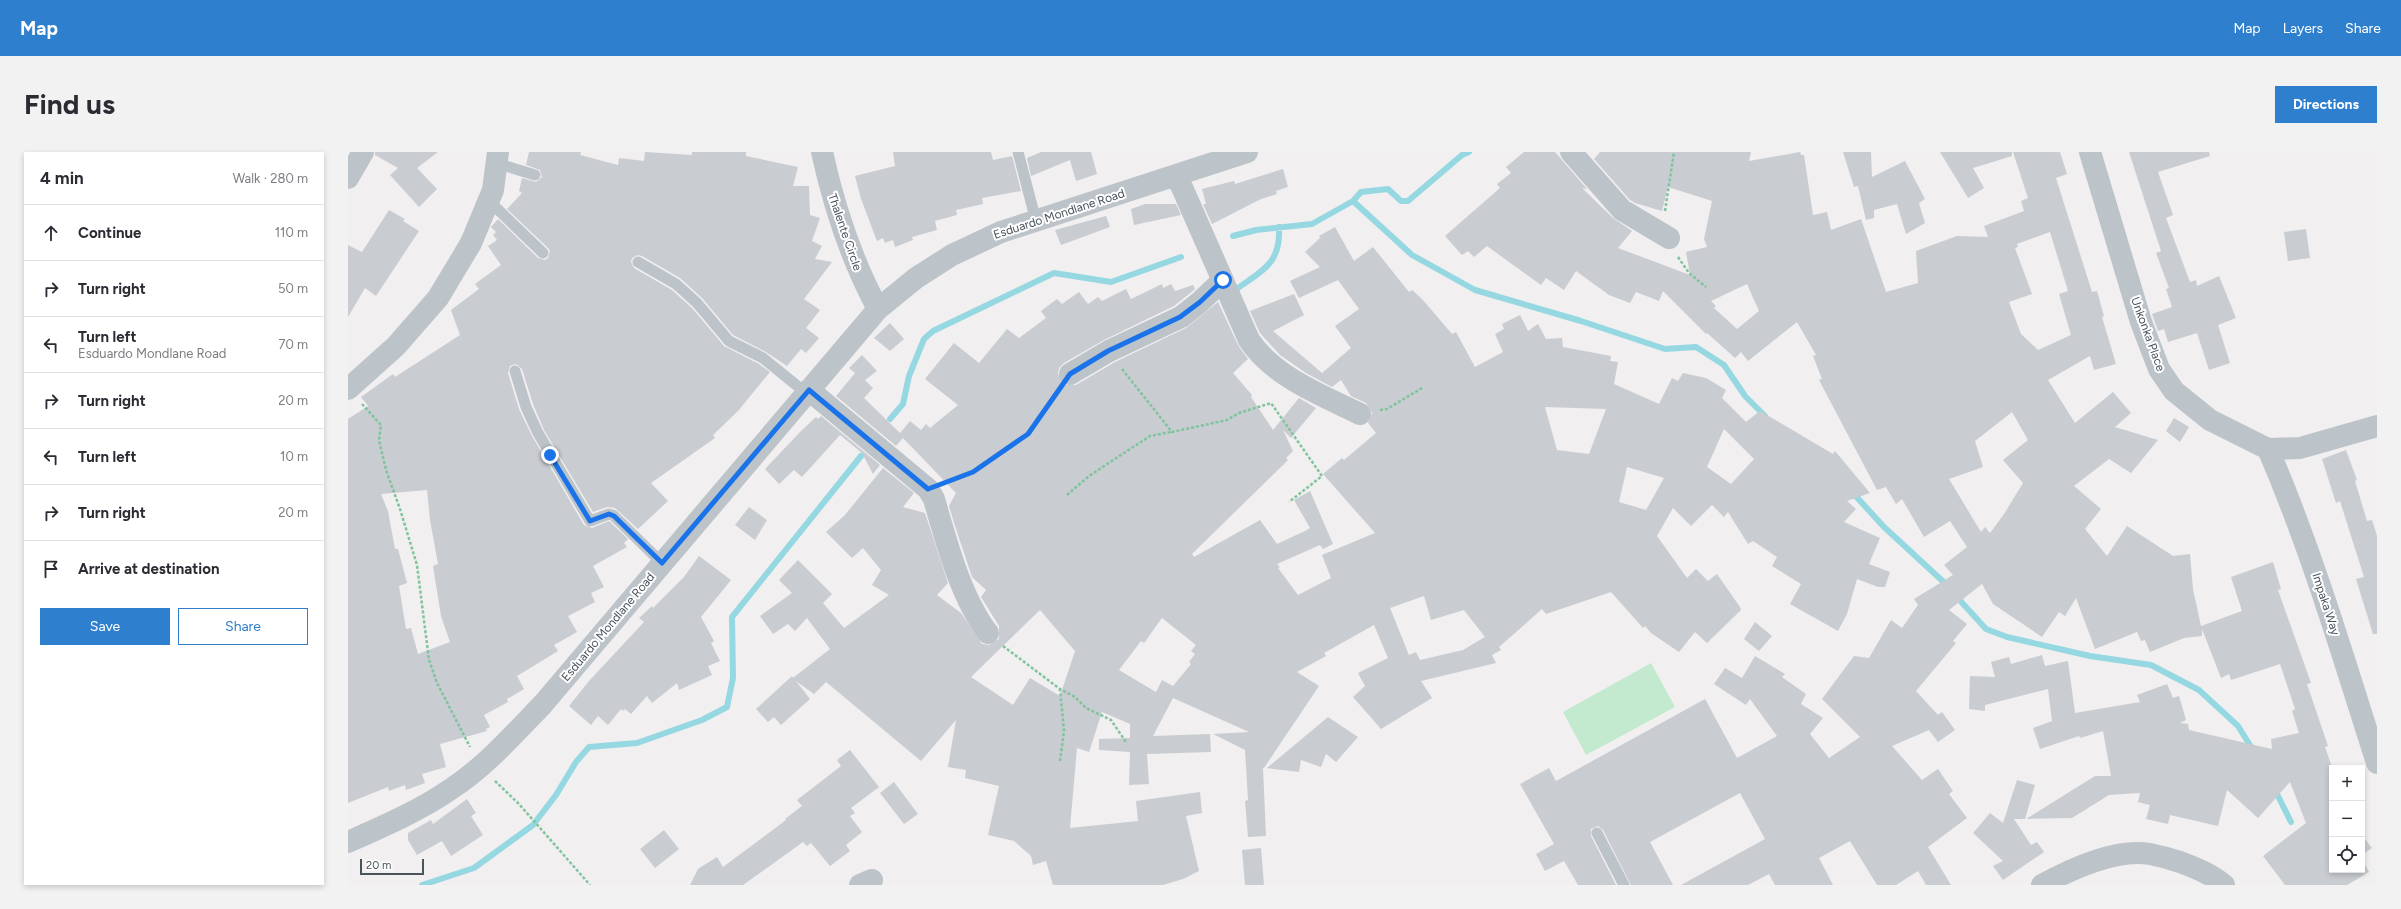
<!DOCTYPE html>
<html lang="en">
<head>
<meta charset="utf-8">
<style>
	:root { --surface:#fff; --page:#f2f2f3; --text:#2b2b33; --muted:#7c7c81; --line:#e1e1e2; --accent:#2e7fcd }
	body { margin:0; font-family:Figtree,sans-serif; background:var(--page); color:var(--text) }
	.controls { position:absolute; right:12px; bottom:12px; display:grid; overflow:hidden; border-radius:0px; box-shadow:0 2px 6px #0003 }
	.controls button { width:36px; height:36px; display:grid; place-items:center; padding:0; border:0; border-bottom:1px solid var(--line); background:var(--surface); color:var(--text); font:20px sans-serif }
	.scale { position:absolute; left:12px; bottom:10px; width:64px; box-sizing:border-box; padding-left:4px; border:2px solid #49535a; border-top:0; font-size:11px; line-height:14px; white-space:nowrap; color:#49535a; -webkit-text-stroke:3px #fff; paint-order:stroke }
	.stop { position:absolute; width:12px; height:12px; margin:-9px; border:3px solid #1a73e8; border-radius:50%; background:#fff }
	.stop.end { background:#1a73e8; border-color:#fff; box-shadow:0 1px 4px #0008 }
	.list { margin:0; padding:0; list-style:none }
	h2 { display:flex; justify-content:space-between; align-items:center; height:52px; margin:0; padding:0 16px; font-size:17px }
	h2 small { font-size:13px; font-weight:400; color:var(--muted) }
	.list li { display:grid; grid-template-columns:26px 1fr auto; gap:12px; align-items:center; box-sizing:border-box; height:56px; padding:0 16px; border-top:1px solid var(--line) }
	.list b { display:block; font-size:15px; white-space:nowrap }
	.list p { margin:0; font-size:13px; white-space:nowrap; color:var(--muted) }
	.list em { font-size:13px; font-style:normal; color:var(--muted) }
	.actions { display:flex; gap:8px; padding:12px 16px }
	.actions a { flex:1; padding:9px 0; border:1px solid var(--accent); border-radius:0px; text-align:center; font-size:14px; color:var(--accent) }
	.actions .main { background:var(--accent); color:#fff }
	.icon { flex:none; width:22px; height:22px; fill:none; stroke:currentColor; stroke-width:2; stroke-linecap:round; stroke-linejoin:round }
	.map { position:relative; flex:none; width:2029px; height:733px; overflow:hidden; border-radius:0px }
	header { display:flex; align-items:center; gap:24px; box-sizing:border-box; height:56px; padding:0 20px; background:var(--accent); color:#fff }
	header strong { font-size:19px }
	nav { display:flex; gap:22px; margin-inline-start:auto; font-size:14px }
	.intro { display:flex; align-items:center; justify-content:space-between; box-sizing:border-box; height:96px; padding:0 24px }
	h1 { margin:0; font-size:28px }
	.button { padding:10px 18px; border-radius:0px; background:var(--accent); color:#fff; font-size:14px; font-weight:700 }
	main { display:flex; gap:24px; padding:0 24px }
	aside { flex:1; background:var(--surface); border-radius:0px; box-shadow:0 2px 6px #0003 }
	.map>svg:first-child { display:block }
	.green { fill:#c3eacf }
	.lines { fill:none; stroke-linecap:round; stroke-linejoin:round }
	.stream { stroke:#95d8e2; stroke-width:6 }
	.building { fill:#c9ccd1; fill-rule:evenodd }
	.path { stroke:#7ec49c; stroke-width:2.5; stroke-dasharray:3 2; stroke-linecap:butt }
	.lane { stroke:#bcc4ca; stroke-width:11 }
	.street { stroke:#bcc4ca; stroke-width:22 }
	.route { stroke:#1a73e8; stroke-width:5 }
	.labels { text-anchor:middle; stroke-width:4; stroke-linejoin:round; paint-order:stroke }
	.street-label { font-size:12px; fill:#49535a; stroke:#fff }
</style>
</head>
<body>
<header>
<strong>Map</strong>
<nav><a>Map</a><a>Layers</a><a>Share</a></nav>
</header>
<div class="intro"><h1>Find us</h1><a class="button">Directions</a></div>
<main>
<aside>
<h2>4 min<small>Walk · 280 m</small></h2>
<ul class="list">
<li><svg class="icon" aria-label="ahead" viewBox="0 0 24 24"><path d="M12 20V5M6 11l6-6 6 6"/></svg><div><b>Continue</b></div><em>110 m</em></li>
<li><svg class="icon" aria-label="right" viewBox="0 0 24 24"><path d="M7 20v-9h11M14 6l5 5-5 5"/></svg><div><b>Turn right</b></div><em>50 m</em></li>
<li><svg class="icon" aria-label="left" viewBox="0 0 24 24"><path d="M17 20v-9H6M10 6l-5 5 5 5"/></svg><div><b>Turn left</b><p>Esduardo Mondlane Road</p></div><em>70 m</em></li>
<li><svg class="icon" aria-label="right" viewBox="0 0 24 24"><path d="M7 20v-9h11M14 6l5 5-5 5"/></svg><div><b>Turn right</b></div><em>20 m</em></li>
<li><svg class="icon" aria-label="left" viewBox="0 0 24 24"><path d="M17 20v-9H6M10 6l-5 5 5 5"/></svg><div><b>Turn left</b></div><em>10 m</em></li>
<li><svg class="icon" aria-label="right" viewBox="0 0 24 24"><path d="M7 20v-9h11M14 6l5 5-5 5"/></svg><div><b>Turn right</b></div><em>20 m</em></li>
<li><svg class="icon" aria-label="arrive" viewBox="0 0 24 24"><path d="M6 21V4h12l-3 4 3 4H6"/></svg><div><b>Arrive at destination</b></div></li>
</ul>
<div class="actions"><a class="main">Save</a><a>Share</a></div>
</aside>
<div class="map">
<svg width="2029" height="733" viewBox="0 0 2029 733">
	<rect width="100%" height="100%" fill="#f1efef"/>
	<path class="green" d="M 1303,511 L 1327,555 L 1238,603 L 1215,560 Z"/>
	<g class="lines">
		<path class="stream" d="M 1005,49 L 1064,103 L 1127,138 L 1233,169 L 1317,197 L 1348,195 L 1376,213 L 1397,244 L 1417,264
			M 885,84 L 908,78 L 964,72 L 1005,49 L 1013,40 L 1040,37 L 1053,49 L 1060,49 L 1114,3 L 1121,0
			M 890,136 C 915,118 933,111 931,75
			M 542,267 L 555,252 L 561,224 L 576,187 L 585,179 L 706,121 L 763,130 L 833,105
			M 1504,340 L 1536,375 L 1600,434
			M 1607,443 L 1638,477 L 1659,485 L 1742,504 L 1803,513 L 1851,538 L 1890,574 L 1905,598
			M 1927,638 L 1943,670
			M 74,733 L 126,716 L 185,673 L 208,643 L 228,610 L 241,595 L 289,591 L 354,568 L 379,555 L 385,526 L 384,465 L 513,304"/>
	</g>
	<path class="building" d="M 27,0 L 90,0 L 69,16 L 89,37 L 71,55 L 42,23 L 50,16 L 27,3 Z
		M 181,0 L 233,0 L 232,3 L 270,13 L 271,6 L 296,9 L 297,0 L 344,3 L 344,0 L 398,0 L 398,4 L 450,15 L 445,34 L 461,34 L 462,63 L 472,66 L 464,89 L 474,94 L 467,107 L 484,110 L 456,147 L 472,158 L 458,176 L 471,186 L 458,201 L 453,197 L 439,214 L 418,200 L 385,183 L 354,146 L 332,126 L 294,104 L 290,103 L 284,106 L 283,110 L 286,116 L 324,138 L 344,156 L 376,194 L 411,212 L 422,220 L 390,259 L 365,283 L 367,286 L 303,331 L 320,349 L 290,377 L 267,356 L 259,355 L 245,360 L 196,278 L 185,252 L 174,217 L 168,212 L 162,214 L 160,221 L 171,257 L 184,284 L 236,373 L 244,376 L 261,369 L 280,387 L 276,391 L 279,395 L 245,414 L 256,435 L 243,441 L 247,450 L 220,464 L 229,480 L 206,493 L 210,499 L 169,524 L 176,537 L 159,547 L 160,550 L 136,563 L 142,575 L 138,577 L 139,579 L 92,592 L 98,615 L 74,622 L 77,631 L 58,638 L 57,633 L 41,639 L 40,635 L 0,651 L 0,267 L 20,254 L 13,245 L 45,222 L 47,225 L 112,183 L 103,158 L 131,137 L 127,132 L 153,113 L 140,94 L 149,88 L 145,83 L 148,80 L 143,75 L 150,67 L 190,106 L 197,108 L 200,106 L 202,99 L 200,96 L 159,57 L 174,41 L 171,39 L 174,26 L 188,30 L 194,25 L 192,18 L 178,13 ZM 79,338 L 82,368 L 90,412 L 85,414 L 93,464 L 102,490 L 70,502 L 63,476 L 58,477 L 51,434 L 59,431 L 50,397 L 47,397 L 40,359 L 33,342 Z
		M 545,0 L 643,0 L 645,8 L 664,4 L 673,39 L 634,46 L 635,52 L 608,58 L 609,63 L 587,69 L 589,78 L 564,85 L 565,88 L 547,95 L 545,88 L 537,91 L 535,86 L 529,89 L 513,47 L 507,24 L 547,14 Z
		M 693,0 L 743,0 L 749,22 L 728,29 L 722,8 L 683,24 L 679,6 Z
		M 1176,0 L 1207,0 L 1239,37 L 1234,36 L 1265,66 L 1284,79 L 1270,96 L 1342,123 L 1338,100 L 1359,95 L 1356,87 L 1364,49 L 1320,35 L 1314,59 L 1287,51 L 1282,48 L 1246,7 L 1252,0 L 1403,0 L 1401,9 L 1452,0 L 1453,3 L 1456,3 L 1465,63 L 1479,60 L 1483,78 L 1513,67 L 1538,140 L 1570,131 L 1568,99 L 1609,84 L 1640,85 L 1636,74 L 1676,59 L 1673,49 L 1680,46 L 1665,0 L 1712,0 L 1719,22 L 1708,26 L 1744,140 L 1749,139 L 1756,164 L 1754,165 L 1768,212 L 1746,218 L 1742,204 L 1700,228 L 1727,271 L 1765,240 L 1783,261 L 1767,275 L 1810,288 L 1783,321 L 1761,307 L 1726,334 L 1753,357 L 1737,377 L 1759,404 L 1779,374 L 1825,404 L 1842,402 L 1845,437 L 1853,474 L 1894,459 L 1883,425 L 1925,410 L 1933,437 L 1930,438 L 1963,531 L 1959,532 L 1980,594 L 1977,595 L 1984,615 L 1984,718 L 2014,718 L 2014,707 L 2021,720 L 1999,733 L 1937,733 L 1915,704 L 1958,671 L 1942,630 L 1910,666 L 1879,638 L 1870,674 L 1822,663 L 1820,672 L 1798,667 L 1802,653 L 1790,650 L 1792,641 L 1761,643 L 1724,666 L 1678,667 L 1747,624 L 1763,624 L 1755,579 L 1732,586 L 1731,584 L 1692,597 L 1685,576 L 1704,569 L 1700,537 L 1637,553 L 1637,559 L 1621,557 L 1622,524 L 1647,525 L 1643,510 L 1661,505 L 1663,512 L 1694,503 L 1697,514 L 1720,509 L 1727,561 L 1792,550 L 1789,543 L 1819,532 L 1825,546 L 1831,544 L 1838,568 L 1832,571 L 1840,572 L 1841,578 L 1924,597 L 1923,587 L 1951,581 L 1944,559 L 1947,557 L 1932,512 L 1883,528 L 1881,522 L 1873,526 L 1854,477 L 1854,484 L 1836,486 L 1802,500 L 1797,488 L 1793,489 L 1789,480 L 1747,497 L 1728,446 L 1717,464 L 1711,460 L 1694,485 L 1645,452 L 1634,432 L 1601,458 L 1619,472 L 1605,489 L 1608,491 L 1568,539 L 1590,563 L 1594,560 L 1607,578 L 1590,590 L 1581,578 L 1544,594 L 1574,628 L 1590,617 L 1605,639 L 1601,642 L 1619,666 L 1580,695 L 1603,733 L 1578,733 L 1570,719 L 1548,733 L 1529,733 L 1502,689 L 1471,706 L 1485,733 L 1427,733 L 1421,722 L 1400,733 L 1333,733 L 1417,687 L 1392,641 L 1302,690 L 1325,733 L 1283,733 L 1255,678 L 1250,674 L 1243,677 L 1243,684 L 1268,733 L 1230,733 L 1216,709 L 1197,719 L 1188,702 L 1206,692 L 1172,632 L 1201,616 L 1208,629 L 1357,547 L 1389,606 L 1429,584 L 1402,547 L 1398,553 L 1366,532 L 1377,516 L 1394,526 L 1407,504 L 1437,522 L 1434,525 L 1458,542 L 1453,552 L 1475,566 L 1462,582 L 1481,606 L 1512,585 L 1474,547 L 1506,504 L 1521,506 L 1543,468 L 1554,476 L 1570,453 L 1566,447 L 1605,423 L 1596,413 L 1619,395 L 1602,369 L 1576,385 L 1554,347 L 1548,352 L 1538,335 L 1529,338 L 1471,228 L 1474,227 L 1465,204 L 1468,203 L 1449,170 L 1400,209 L 1393,200 L 1387,206 L 1359,181 L 1358,182 L 1315,139 L 1311,149 L 1288,140 L 1282,151 L 1261,143 L 1228,119 L 1216,138 L 1198,126 L 1193,133 L 1139,94 L 1126,105 L 1120,99 L 1114,103 L 1097,84 L 1152,36 L 1149,32 L 1163,21 L 1158,15 ZM 1702,80 L 1720,139 L 1711,142 L 1723,183 L 1690,198 L 1673,182 L 1661,150 L 1684,142 L 1667,96 L 1670,95 L 1669,92 ZM 1399,132 L 1411,159 L 1389,177 L 1366,156 L 1368,154 L 1363,149 ZM 1664,260 L 1680,288 L 1655,308 L 1675,331 L 1656,362 L 1642,381 L 1637,375 L 1633,380 L 1601,327 L 1635,315 L 1627,289 Z
		M 1495,0 L 1523,0 L 1524,25 L 1557,9 L 1577,47 L 1571,51 L 1577,71 L 1558,82 L 1549,52 L 1526,58 L 1526,66 L 1518,68 L 1510,34 L 1506,35 Z
		M 1592,0 L 1664,0 L 1664,4 L 1625,16 L 1636,36 L 1620,46 Z
		M 1781,0 L 1861,0 L 1862,4 L 1810,20 L 1825,63 L 1818,66 L 1842,130 L 1848,128 L 1849,134 L 1871,124 L 1888,166 L 1870,173 L 1882,211 L 1861,218 L 1849,181 L 1820,190 L 1816,177 L 1810,179 L 1804,162 L 1824,155 L 1818,137 L 1821,136 L 1808,101 L 1813,99 Z
		M 935,17 L 940,35 L 928,39 L 929,42 L 913,47 L 864,72 L 855,52 L 858,52 L 854,37 L 886,29 L 887,32 Z
		M 797,52 L 828,52 L 833,63 L 786,73 L 783,57 Z
		M 41,58 L 57,67 L 55,69 L 71,79 L 28,144 L 17,136 L 0,165 L 0,93 L 14,100 Z
		M 758,64 L 762,75 L 713,93 L 707,78 Z
		M 987,75 L 1006,109 L 1025,95 L 1061,140 L 1064,138 L 1074,147 L 1104,182 L 1108,180 L 1127,215 L 1155,200 L 1147,182 L 1156,177 L 1154,172 L 1172,163 L 1180,179 L 1190,172 L 1198,187 L 1214,186 L 1215,195 L 1263,204 L 1262,209 L 1270,210 L 1266,232 L 1311,252 L 1324,226 L 1330,229 L 1335,221 L 1358,226 L 1378,238 L 1374,246 L 1398,270 L 1412,259 L 1485,302 L 1487,299 L 1522,341 L 1499,349 L 1508,357 L 1496,370 L 1532,386 L 1521,412 L 1542,420 L 1537,435 L 1530,435 L 1509,427 L 1499,462 L 1490,479 L 1442,452 L 1453,432 L 1424,414 L 1429,405 L 1405,389 L 1400,392 L 1380,360 L 1376,365 L 1364,353 L 1343,374 L 1325,356 L 1309,384 L 1339,426 L 1348,417 L 1360,429 L 1369,422 L 1392,455 L 1393,458 L 1359,491 L 1347,480 L 1331,500 L 1303,481 L 1297,474 L 1295,476 L 1263,440 L 1198,462 L 1194,457 L 1151,495 L 1153,498 L 1144,503 L 1148,511 L 1073,529 L 1084,546 L 1033,577 L 1005,545 L 1017,534 L 1010,521 L 1040,506 L 1026,473 L 976,501 L 978,504 L 949,520 L 971,534 L 916,616 L 915,616 L 918,684 L 900,685 L 897,649 L 900,648 L 897,598 L 865,582 L 901,580 L 825,546 L 805,584 L 862,582 L 863,600 L 799,602 L 801,632 L 781,633 L 782,600 L 751,598 L 751,587 L 782,586 L 782,572 L 754,560 L 741,600 L 729,596 L 722,676 L 790,669 L 788,649 L 852,640 L 854,661 L 838,664 L 851,719 L 835,727 L 815,733 L 705,733 L 698,709 L 685,713 L 683,704 L 666,689 L 640,683 L 651,634 L 617,626 L 618,618 L 600,615 L 608,568 L 573,609 L 478,530 L 466,542 L 448,529 L 462,547 L 433,573 L 426,565 L 420,570 L 408,557 L 444,524 L 445,526 L 482,497 L 459,466 L 447,479 L 440,472 L 425,482 L 412,464 L 444,441 L 431,428 L 450,408 L 484,442 L 475,451 L 496,476 L 541,443 L 524,433 L 533,418 L 515,396 L 504,406 L 478,380 L 497,363 L 535,316 L 566,341 L 555,355 L 577,361 L 600,431 L 589,443 L 613,461 L 634,492 L 641,493 L 651,487 L 651,474 L 633,445 L 638,438 L 624,425 L 608,377 L 601,354 L 608,341 L 555,286 L 548,294 L 488,244 L 507,221 L 501,216 L 514,203 L 529,219 L 517,228 L 525,236 L 516,246 L 552,281 L 562,269 L 573,278 L 578,272 L 582,276 L 610,253 L 577,227 L 606,191 L 631,211 L 659,177 L 671,186 L 698,166 L 693,159 L 709,147 L 714,152 L 731,140 L 740,152 L 750,145 L 754,149 L 778,137 L 783,147 L 814,132 L 815,136 L 823,132 L 827,139 L 845,133 L 847,137 L 826,154 L 756,188 L 716,211 L 711,216 L 710,222 L 716,233 L 728,233 L 767,210 L 838,176 L 870,150 L 890,193 L 900,207 L 885,221 L 904,243 L 903,245 L 925,278 L 951,246 L 968,256 L 943,286 L 935,278 L 945,299 L 938,306 L 940,308 L 844,402 L 846,405 L 912,368 L 929,392 L 957,379 L 962,376 L 946,348 L 962,339 L 985,392 L 975,397 L 972,393 L 929,412 L 932,415 L 930,416 L 950,443 L 983,426 L 974,403 L 1027,381 L 975,322 L 994,306 L 996,308 L 1028,281 L 1020,271 L 1024,261 L 1018,251 L 1003,244 L 993,228 L 984,235 L 958,221 L 932,203 L 912,181 L 902,159 L 946,142 L 956,163 L 925,179 L 974,221 L 1003,196 L 987,174 L 1011,157 L 990,128 L 951,146 L 942,129 L 972,115 L 957,100 L 972,86 L 971,84 ZM 1197,255 L 1258,257 L 1241,302 L 1209,298 ZM 1376,277 L 1406,307 L 1383,332 L 1359,315 ZM 1279,315 L 1316,326 L 1298,358 L 1271,350 ZM 1076,444 L 1083,468 L 1116,458 L 1137,485 L 1115,498 L 1072,508 L 1068,500 L 1061,503 L 1042,456 ZM 692,458 L 727,499 L 712,544 L 682,526 L 665,553 L 623,525 ZM 814,466 L 848,493 L 843,499 L 847,502 L 841,510 L 843,512 L 825,534 L 814,528 L 808,540 L 771,518 L 793,489 L 796,491 Z
		M 1958,77 L 1962,106 L 1940,109 L 1936,80 Z
		M 542,171 L 556,187 L 542,199 L 526,186 Z
		M 473,264 L 532,313 L 525,322 L 514,301 L 492,283 L 454,325 L 446,318 L 431,332 L 417,317 L 454,278 L 468,265 L 470,267 Z
		M 1826,266 L 1841,275 L 1832,290 L 1818,279 Z
		M 1998,298 L 2009,328 L 2007,329 L 2019,369 L 2024,368 L 2029,384 L 2029,482 L 2025,482 L 2008,427 L 2016,425 L 1992,349 L 1988,351 L 1974,307 Z
		M 401,355 L 419,368 L 407,388 L 387,373 Z
		M 351,404 L 383,428 L 353,465 L 366,489 L 363,491 L 372,509 L 360,514 L 364,523 L 331,538 L 329,531 L 304,551 L 299,544 L 283,562 L 277,557 L 275,559 L 273,557 L 260,573 L 250,564 L 243,573 L 221,554 L 241,529 L 296,470 L 291,466 L 304,454 L 305,456 L 336,425 Z
		M 1407,470 L 1424,484 L 1411,499 L 1396,487 Z
		M 980,565 L 1010,585 L 988,610 L 978,602 L 973,615 L 953,608 L 951,620 L 919,616 Z
		M 502,598 L 531,635 L 503,656 L 507,661 L 502,664 L 514,680 L 498,693 L 502,699 L 482,714 L 463,691 L 459,694 L 455,690 L 395,733 L 342,733 L 350,717 L 369,705 L 375,715 L 438,668 L 437,667 L 454,654 L 449,648 L 493,614 L 489,608 Z
		M 1669,628 L 1687,633 L 1677,667 L 1666,667 L 1683,693 L 1689,690 L 1696,700 L 1655,728 L 1645,714 L 1655,709 L 1625,681 L 1642,661 L 1655,671 Z
		M 546,630 L 570,662 L 556,672 L 532,641 Z
		M 119,647 L 128,661 L 123,664 L 135,683 L 103,704 L 94,689 L 69,703 L 60,688 L 60,681 L 83,668 L 85,672 Z
		M 316,678 L 331,697 L 307,716 L 292,697 Z
		M 2014,683 L 2024,696 L 2014,703 Z
		M 913,696 L 916,733 L 897,733 L 894,698 Z"/>
	<g class="lines">
		<path class="path" d="M 1317,59 L 1326,0
			M 1330,105 L 1341,121 L 1358,135
			M 774,217 L 824,280 L 879,268 L 891,261 L 923,251 L 974,324 L 941,350
			M 14,252 L 33,273 L 31,288 L 38,318 L 52,357 L 69,413 L 81,508 L 89,531 L 122,595
			M 1032,258 L 1039,257 L 1074,236
			M 601,329 L 625,320 L 680,282 L 710,239
			M 719,343 L 741,324 L 802,284 L 823,280
			M 655,494 L 712,537 L 727,545 L 738,556 L 763,568 L 778,590
			M 712,609 L 716,579 L 712,537
			M 147,629 L 171,652 L 242,733"/>
		<path class="lane" d="M 670,0 L 688,69
			M 148,11 L 187,23
			M 140,48 L 195,101
			M 290,110 L 328,132 L 349,151 L 381,189 L 415,206 L 458,241
			M 167,219 L 178,255 L 190,281 L 242,369 L 261,362 L 265,363 L 314,411
			M 1249,681 L 1276,733"/>
		<path class="street" d="M 474,0 C 486,55 503,107 530,157
			M 1223,0 L 1274,58 L 1321,86
			M 1742,0 L 1793,170 L 1811,217 L 1826,239 L 1862,268 L 1920,297 L 1952,296 L 2029,274
			M 829,24 L 901,188 C 926,225 973,243 1012,262
			M 0,26 L 15,0
			M 722,222 L 761,199 L 833,165 L 852,150 L 875,128
			M 0,237 L 48,194 L 90,146 L 123,91 L 145,38 L 150,0
			M 461,238 L 580,337 L 586,347 C 598,389 613,446 640,481
			M 1920,297 C 1964,399 1995,505 2029,611
			M 0,690 C 36,674 71,659 103,637 C 138,614 166,582 195,552 L 530,157 L 568,126 L 604,103 L 653,80 L 899,0
			M 512,733 L 524,728
			M 1694,733 C 1723,717 1769,696 1802,702 C 1812,704 1823,707 1832,710 C 1848,716 1863,722 1876,733"/>
	</g>
	<g class="lines">
		<path class="route" d="M 202,303 L 242,369 L 261,362 L 266,364 L 314,411 L 461,238 L 580,337 L 625,320 L 680,282 L 722,222 L 760,199 L 832,165 L 852,150 L 875,128"/>
	</g>
	<g class="labels">
		<g class="street-label">
			<text transform="translate(711 62) rotate(-18)" y="4">Esduardo Mondlane Road</text>
			<text transform="translate(497 80) rotate(71)" y="4">Thalente Circle</text>
			<text transform="translate(1800 182) rotate(70)" y="4">Unkonka Place</text>
			<text transform="translate(1978 452) rotate(72)" y="4">Impaka Way</text>
			<text transform="translate(260 475) rotate(-50)" y="4">Esduardo Mondlane Road</text>
		</g>
	</g>
</svg>
<div class="controls">
<button>+</button>
<button>−</button>
<button><svg class="icon" aria-label="locate" viewBox="0 0 24 24"><circle cx="12" cy="12" r="6"/><path d="M12 2v4M12 18v4M2 12h4M18 12h4"/></svg></button>
</div>
<div class="scale">20 m</div>
<div class="stop" style="left:875px;top:128px"></div>
<div class="stop end" style="left:202px;top:303px"></div>
</div>
</main>
</body>
</html>
